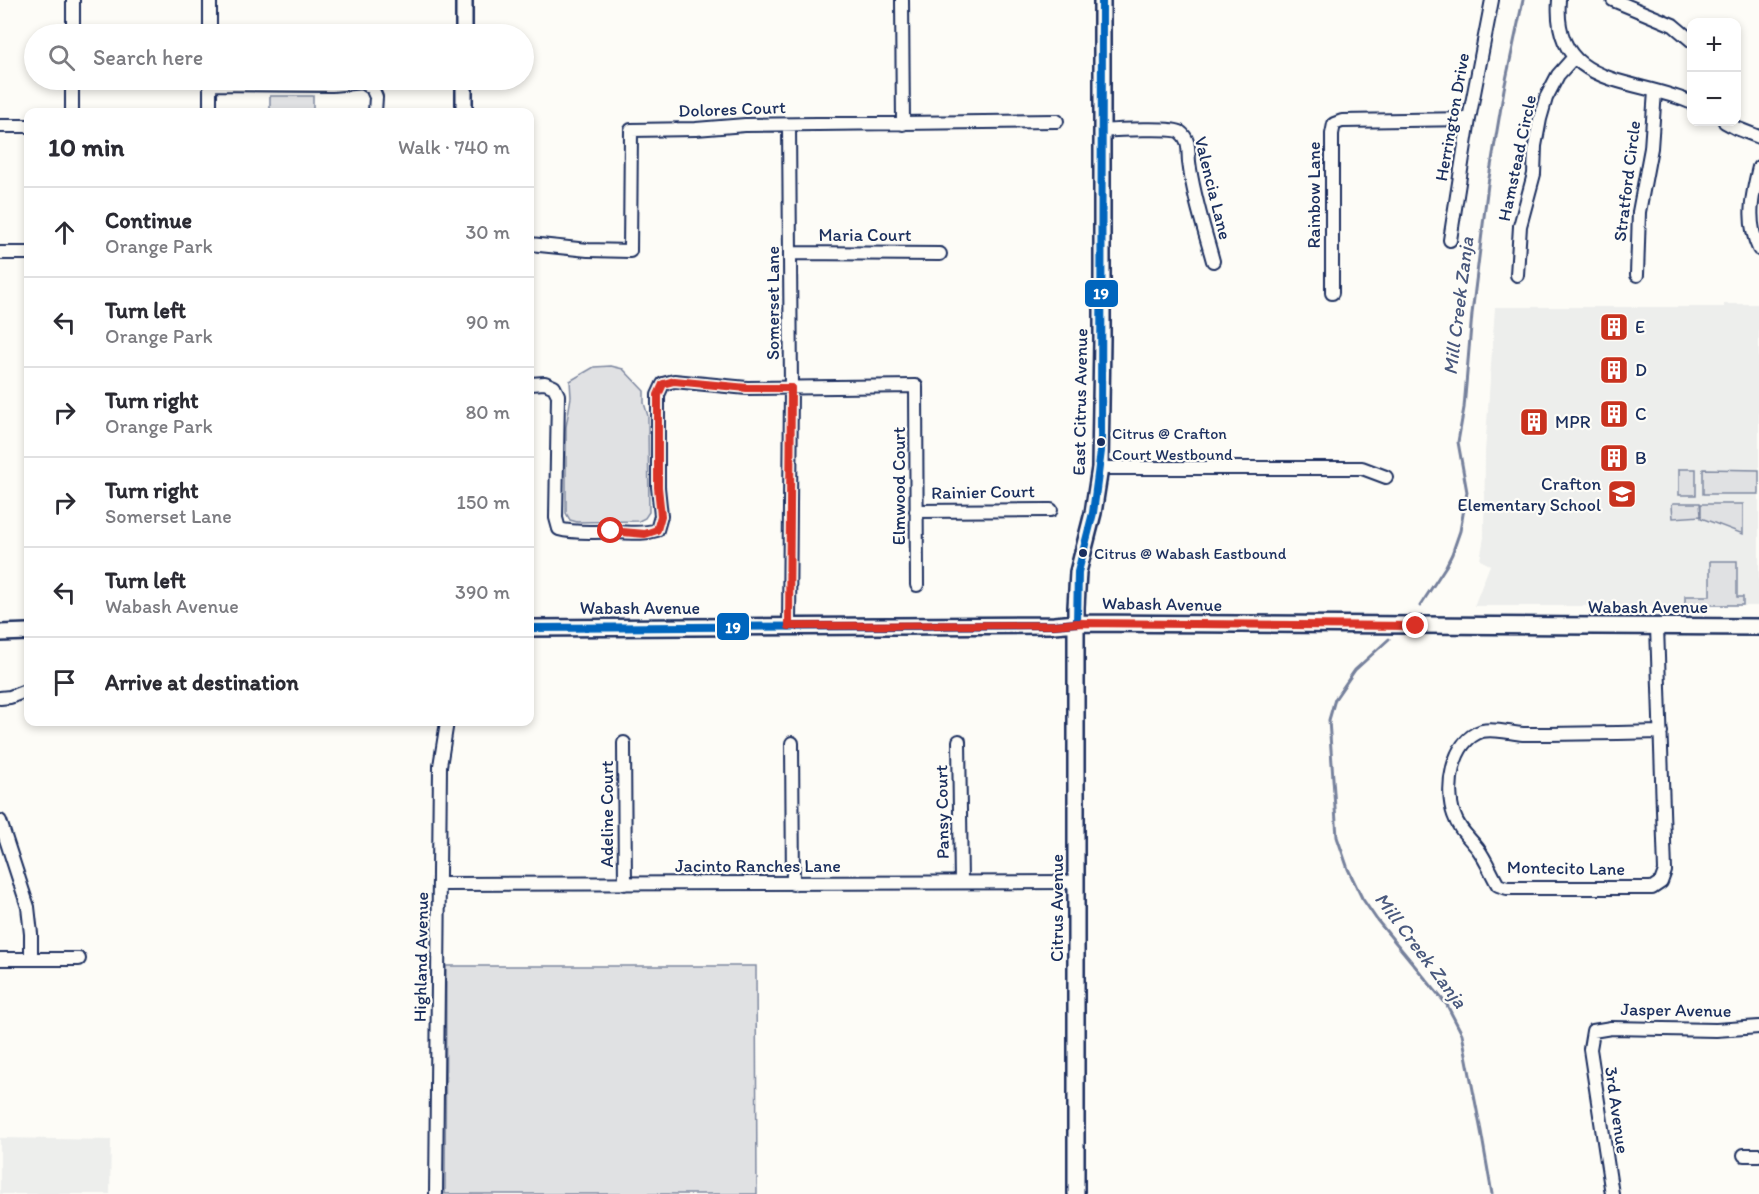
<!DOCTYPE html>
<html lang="en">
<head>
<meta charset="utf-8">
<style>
	:root { --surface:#fff; --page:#f7f7f7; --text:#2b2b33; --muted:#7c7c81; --line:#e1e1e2 }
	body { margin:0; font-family:Itim,sans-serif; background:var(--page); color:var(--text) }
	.controls { position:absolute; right:18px; top:18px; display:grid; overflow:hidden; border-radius:12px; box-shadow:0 3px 9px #0003 }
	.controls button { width:54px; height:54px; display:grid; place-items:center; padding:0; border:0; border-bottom:2px solid var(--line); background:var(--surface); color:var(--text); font:30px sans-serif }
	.stop { position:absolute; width:18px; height:18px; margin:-14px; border:4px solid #d93025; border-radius:50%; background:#fff }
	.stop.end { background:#d93025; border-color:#fff; box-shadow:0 2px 6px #0008 }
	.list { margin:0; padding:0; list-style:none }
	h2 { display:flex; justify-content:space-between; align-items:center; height:78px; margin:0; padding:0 24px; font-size:26px }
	h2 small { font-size:20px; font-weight:400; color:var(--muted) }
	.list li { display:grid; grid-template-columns:39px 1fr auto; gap:18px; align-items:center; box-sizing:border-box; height:90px; padding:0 24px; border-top:2px solid var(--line) }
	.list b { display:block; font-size:22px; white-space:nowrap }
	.list p { margin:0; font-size:20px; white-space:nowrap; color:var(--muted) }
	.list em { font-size:20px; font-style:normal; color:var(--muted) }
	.icon { flex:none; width:33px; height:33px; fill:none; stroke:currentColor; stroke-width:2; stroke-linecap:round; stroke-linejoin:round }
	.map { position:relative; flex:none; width:1759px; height:1194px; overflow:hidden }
	.search { position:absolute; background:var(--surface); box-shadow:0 3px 9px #0003; left:24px; top:24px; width:510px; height:66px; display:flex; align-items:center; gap:15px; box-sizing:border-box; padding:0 21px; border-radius:33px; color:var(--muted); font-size:22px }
	.panel { position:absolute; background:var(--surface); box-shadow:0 3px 9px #0003; left:24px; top:108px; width:510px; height:618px; border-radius:12px }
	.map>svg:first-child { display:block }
	.built { fill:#edeeec }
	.green { fill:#e0e1e3; stroke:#7e88a0; stroke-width:1.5 }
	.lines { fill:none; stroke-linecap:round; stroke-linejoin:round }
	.stream { stroke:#76819c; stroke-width:3 }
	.minor-casing { stroke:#1b2f5e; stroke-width:16 }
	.tertiary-casing { stroke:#1b2f5e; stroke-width:20 }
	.minor { stroke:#fdfcf7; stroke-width:12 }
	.tertiary { stroke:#fdfcf7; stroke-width:15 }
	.bus-1-casing { stroke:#fdfcf7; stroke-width:12 }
	.bus-1 { stroke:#0065bd; stroke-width:8 }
	.route { stroke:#d93025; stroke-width:8 }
	.bus-dot { fill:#1b2f5e; stroke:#fdfcf7; stroke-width:2 }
	.labels { text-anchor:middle; stroke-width:4.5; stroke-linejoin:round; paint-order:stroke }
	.bus-label { font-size:16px; fill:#1b2f5e; stroke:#fdfcf7; text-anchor:start }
	.street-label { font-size:18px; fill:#1b2f5e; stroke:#fdfcf7 }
	.poi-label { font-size:18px; fill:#1b2f5e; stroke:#fdfcf7; text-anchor:start }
	.water-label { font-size:20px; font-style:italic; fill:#49587d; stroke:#fdfcf7 }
	.line-badge { stroke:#fdfcf7; stroke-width:2 }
	.badge-label { font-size:16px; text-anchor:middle; font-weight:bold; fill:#fff }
</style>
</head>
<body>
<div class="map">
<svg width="1759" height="1194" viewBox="0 0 1759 1194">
	<rect width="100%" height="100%" fill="#fdfcf7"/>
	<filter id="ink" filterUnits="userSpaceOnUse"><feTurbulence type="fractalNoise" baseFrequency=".0167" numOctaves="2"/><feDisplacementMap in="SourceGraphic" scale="12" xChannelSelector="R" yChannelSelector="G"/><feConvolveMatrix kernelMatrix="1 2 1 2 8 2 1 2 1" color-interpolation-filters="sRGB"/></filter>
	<g filter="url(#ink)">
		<path class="built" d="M 1724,304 L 1759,304 L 1759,606 L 1474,606 L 1490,565 L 1480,560 L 1484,537 L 1485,452 L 1495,307 L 1724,307 Z
			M 0,1138 L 111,1140 L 110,1194 L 0,1194 Z"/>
		<path class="green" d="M 270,96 L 313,96 L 313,112 L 270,112 Z
			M 611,366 L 623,369 L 644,391 L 644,403 L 648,416 L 649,512 L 645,518 L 639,521 L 577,522 L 570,520 L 566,513 L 566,427 L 571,397 L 570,381 L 594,367 Z
			M 1679,469 L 1696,469 L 1696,495 L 1679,495 Z
			M 1703,469 L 1759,470 L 1759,494 L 1703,494 Z
			M 1673,503 L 1700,503 L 1701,516 L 1701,504 L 1743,504 L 1743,534 L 1701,518 L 1701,516 L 1673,518 L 1672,505 Z
			M 1710,561 L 1737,561 L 1737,597 L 1743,597 L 1743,605 L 1685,605 L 1685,596 L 1710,596 Z
			M 446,966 L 756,966 L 757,1194 L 445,1194 Z"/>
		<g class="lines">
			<path class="stream" d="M 1420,606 L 1446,566 L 1452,554 L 1460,531 L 1467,492 L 1458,442 L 1464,408 L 1472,314 L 1488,184 L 1504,89 L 1523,0
				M 1389,639 L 1355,670 L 1335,699 L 1329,720 L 1337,837 L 1348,869 L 1362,898 L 1377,920 L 1447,1005 L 1462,1034 L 1481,1131 L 1492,1194"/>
			<g class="minor-casing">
				<path id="minor" d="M 210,0 L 210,34
					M 902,0 L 903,124
					M 1559,0 C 1552,89 1635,77 1692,103
					M 1613,0 L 1673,25 L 1692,41
					M 73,34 L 73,0
					M 210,84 L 332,85 L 363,82 L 372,88 L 376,97 L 375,112
					M 72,112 L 72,80
					M 210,112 L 210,80
					M 1725,122 L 1736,128 L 1759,137
					M 789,125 L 791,388 L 789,626
					M 0,126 L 28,126
					M 1102,131 C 1115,130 1173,127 1180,132 C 1190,139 1188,151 1189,162 C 1193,195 1204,228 1213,261
					M 1759,167 C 1752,196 1746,221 1759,249
					M 1450,240 L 1469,119 L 1492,0
					M 530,244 L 588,250 L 630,251 L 631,130 L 696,129 L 745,125 L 1057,121
					M 0,253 L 28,253
					M 790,253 L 940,254
					M 1517,275 L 1520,226 L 1534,174 L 1535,146 L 1540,119 L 1546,98 L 1558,75 L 1574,57
					M 1637,275 L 1639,212 L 1651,148 L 1655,91
					M 1332,293 L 1332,134 L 1334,124 L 1342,121 L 1469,119
					M 530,384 L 545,383 L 554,387 L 558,395 L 556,518 L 559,529 C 577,534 594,531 613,532 C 628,532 642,535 657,530 L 661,516 L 658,487 L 658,395 L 663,384 L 674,381 L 747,388 L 916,386 L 917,585
					M 1100,468 L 1362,468 L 1386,477
					M 916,511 L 1051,510
					M 1657,626 L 1665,871 L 1661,882 L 1652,888 L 1507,888 L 1498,885 C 1491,873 1486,860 1478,849 C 1469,837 1459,830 1454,815 C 1445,790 1451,741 1482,731 C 1494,728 1510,733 1523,734 C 1569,734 1615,733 1661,732
					M 0,698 L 10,697 L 28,690
					M 959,741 L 961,882
					M 624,743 L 625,884
					M 792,743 L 793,884
					M 0,821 L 28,907 L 31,934 L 31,959
					M 440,884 L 1076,882
					M 0,959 L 79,959
					M 1744,1155 L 1759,1155
					M 436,1194 L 440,766 L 447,722
					M 1612,1194 L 1590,1049 L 1593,1031 L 1611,1028 L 1716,1030 L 1759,1027"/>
			</g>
			<g class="tertiary-casing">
				<path id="tertiary" d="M 464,34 L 464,0
					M 464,112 L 464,80
					M 530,628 L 1054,625 L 1077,623 L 1759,627
					M 0,633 L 28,632
					M 1076,1194 L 1076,607 L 1078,572 L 1093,513 L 1100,468 L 1102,339 L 1102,0"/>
			</g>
			<use href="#minor" class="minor"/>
			<use href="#tertiary" class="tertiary"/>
			<g class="bus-1-casing">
				<path id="bus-1" d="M 530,628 L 1054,625 L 1077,623 L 1078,572 L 1093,513 L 1101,451 L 1102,0"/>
			</g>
			<use href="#bus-1" class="bus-1"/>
		</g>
	</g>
	<g class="lines" filter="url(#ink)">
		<path class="route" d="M 611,531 L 645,534 L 657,530 L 661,516 L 658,487 L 658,395 L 663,384 L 674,381 L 747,388 L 791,388 L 789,626 L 1054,625 L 1077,623 L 1416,626"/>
	</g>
	<defs>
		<g id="building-square" transform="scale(1.5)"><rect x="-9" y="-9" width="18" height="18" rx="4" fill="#c8321e" stroke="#fdfcf7"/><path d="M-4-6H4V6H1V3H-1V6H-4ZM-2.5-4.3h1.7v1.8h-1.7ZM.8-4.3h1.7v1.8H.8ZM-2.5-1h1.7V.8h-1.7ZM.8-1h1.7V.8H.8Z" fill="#fff"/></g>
		<g id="school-square" transform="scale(1.5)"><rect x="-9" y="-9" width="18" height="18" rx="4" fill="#c8321e" stroke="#fdfcf7"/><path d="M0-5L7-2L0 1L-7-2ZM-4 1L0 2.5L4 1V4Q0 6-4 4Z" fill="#fff"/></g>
	</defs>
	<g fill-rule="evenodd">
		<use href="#building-square" x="1614" y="327"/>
		<use href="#building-square" x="1614" y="370"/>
		<use href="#building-square" x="1614" y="414"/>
		<use href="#building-square" x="1534" y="422"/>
		<use href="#building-square" x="1614" y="458"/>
		<use href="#school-square" x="1622" y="494"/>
	</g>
	<g class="bus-dot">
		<circle cx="1101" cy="442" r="5"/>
		<circle cx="1083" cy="553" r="5"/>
	</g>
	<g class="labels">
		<g class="bus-label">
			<text x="1112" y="439">Citrus @ Crafton<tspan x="1112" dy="21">Court Westbound</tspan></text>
			<text x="1094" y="559">Citrus @ Wabash Eastbound</text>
		</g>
		<g class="street-label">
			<text transform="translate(732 109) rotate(-2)" y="6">Dolores Court</text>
			<text transform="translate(1452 117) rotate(-80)" y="6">Herrington Drive</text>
			<text transform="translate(1517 158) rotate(-78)" y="6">Hamstead Circle</text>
			<text transform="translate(1627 181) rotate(-83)" y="6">Stratford Circle</text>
			<text transform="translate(1213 188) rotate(76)" y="6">Valencia Lane</text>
			<text transform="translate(1314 195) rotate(-90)" y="6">Rainbow Lane</text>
			<text x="865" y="241">Maria Court</text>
			<text transform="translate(773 303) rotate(-90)" y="6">Somerset Lane</text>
			<text transform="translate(1080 402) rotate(-89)" y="6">East Citrus Avenue</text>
			<text transform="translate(899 486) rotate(-90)" y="6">Elmwood Court</text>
			<text transform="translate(983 492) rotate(-1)" y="6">Rainier Court</text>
			<text transform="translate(1162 604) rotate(1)" y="6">Wabash Avenue</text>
			<text x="1648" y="613">Wabash Avenue</text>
			<text x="640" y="614">Wabash Avenue</text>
			<text transform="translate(942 812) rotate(-91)" y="6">Pansy Court</text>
			<text transform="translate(607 814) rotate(-90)" y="6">Adeline Court</text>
			<text x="758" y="872">Jacinto Ranches Lane</text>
			<text transform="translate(1566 868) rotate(1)" y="6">Montecito Lane</text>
			<text transform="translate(1057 908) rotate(-90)" y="6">Citrus Avenue</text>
			<text transform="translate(421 957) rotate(-89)" y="6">Highland Avenue</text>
			<text transform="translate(1676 1010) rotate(1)" y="6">Jasper Avenue</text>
			<text transform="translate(1617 1110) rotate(82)" y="6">3rd Avenue</text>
		</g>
		<g class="poi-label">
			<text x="1635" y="333">E</text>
			<text x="1635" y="376">D</text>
			<text x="1635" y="420">C</text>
			<text x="1555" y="428">MPR</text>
			<text x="1635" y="464">B</text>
			<text x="1601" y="490" text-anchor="end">Crafton<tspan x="1601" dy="21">Elementary School</tspan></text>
		</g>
		<g class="water-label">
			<text transform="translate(1458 306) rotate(-83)" y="7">Mill Creek Zanja</text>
			<text transform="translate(1421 950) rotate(53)" y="7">Mill Creek Zanja</text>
		</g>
	</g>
	<g class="line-badge">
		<rect x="1084" y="279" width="35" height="29" rx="6" fill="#0065bd"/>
		<rect x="716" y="612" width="34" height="29" rx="6" fill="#0065bd"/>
	</g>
	<g class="badge-label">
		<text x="1101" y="299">19</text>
		<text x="733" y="633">19</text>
	</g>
</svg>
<div class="controls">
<button>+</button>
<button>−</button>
</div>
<div class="stop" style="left:611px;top:531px"></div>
<div class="stop end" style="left:1416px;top:626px"></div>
<div class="search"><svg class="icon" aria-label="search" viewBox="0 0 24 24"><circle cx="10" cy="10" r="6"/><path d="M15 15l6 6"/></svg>Search here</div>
<section class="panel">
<h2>10 min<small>Walk · 740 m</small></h2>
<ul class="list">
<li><svg class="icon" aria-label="ahead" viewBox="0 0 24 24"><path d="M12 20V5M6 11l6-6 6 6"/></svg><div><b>Continue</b><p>Orange Park</p></div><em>30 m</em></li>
<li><svg class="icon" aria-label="left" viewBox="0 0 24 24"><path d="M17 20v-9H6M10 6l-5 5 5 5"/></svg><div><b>Turn left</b><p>Orange Park</p></div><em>90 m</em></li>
<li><svg class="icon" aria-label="right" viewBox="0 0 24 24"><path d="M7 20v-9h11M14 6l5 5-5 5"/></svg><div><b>Turn right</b><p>Orange Park</p></div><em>80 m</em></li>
<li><svg class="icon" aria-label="right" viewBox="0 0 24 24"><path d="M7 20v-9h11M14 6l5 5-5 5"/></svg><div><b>Turn right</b><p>Somerset Lane</p></div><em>150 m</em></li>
<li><svg class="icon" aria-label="left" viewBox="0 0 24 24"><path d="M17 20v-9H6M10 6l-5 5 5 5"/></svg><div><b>Turn left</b><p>Wabash Avenue</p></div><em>390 m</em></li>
<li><svg class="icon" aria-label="arrive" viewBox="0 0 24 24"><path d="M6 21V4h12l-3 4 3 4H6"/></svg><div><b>Arrive at destination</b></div></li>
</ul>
</section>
</div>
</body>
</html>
